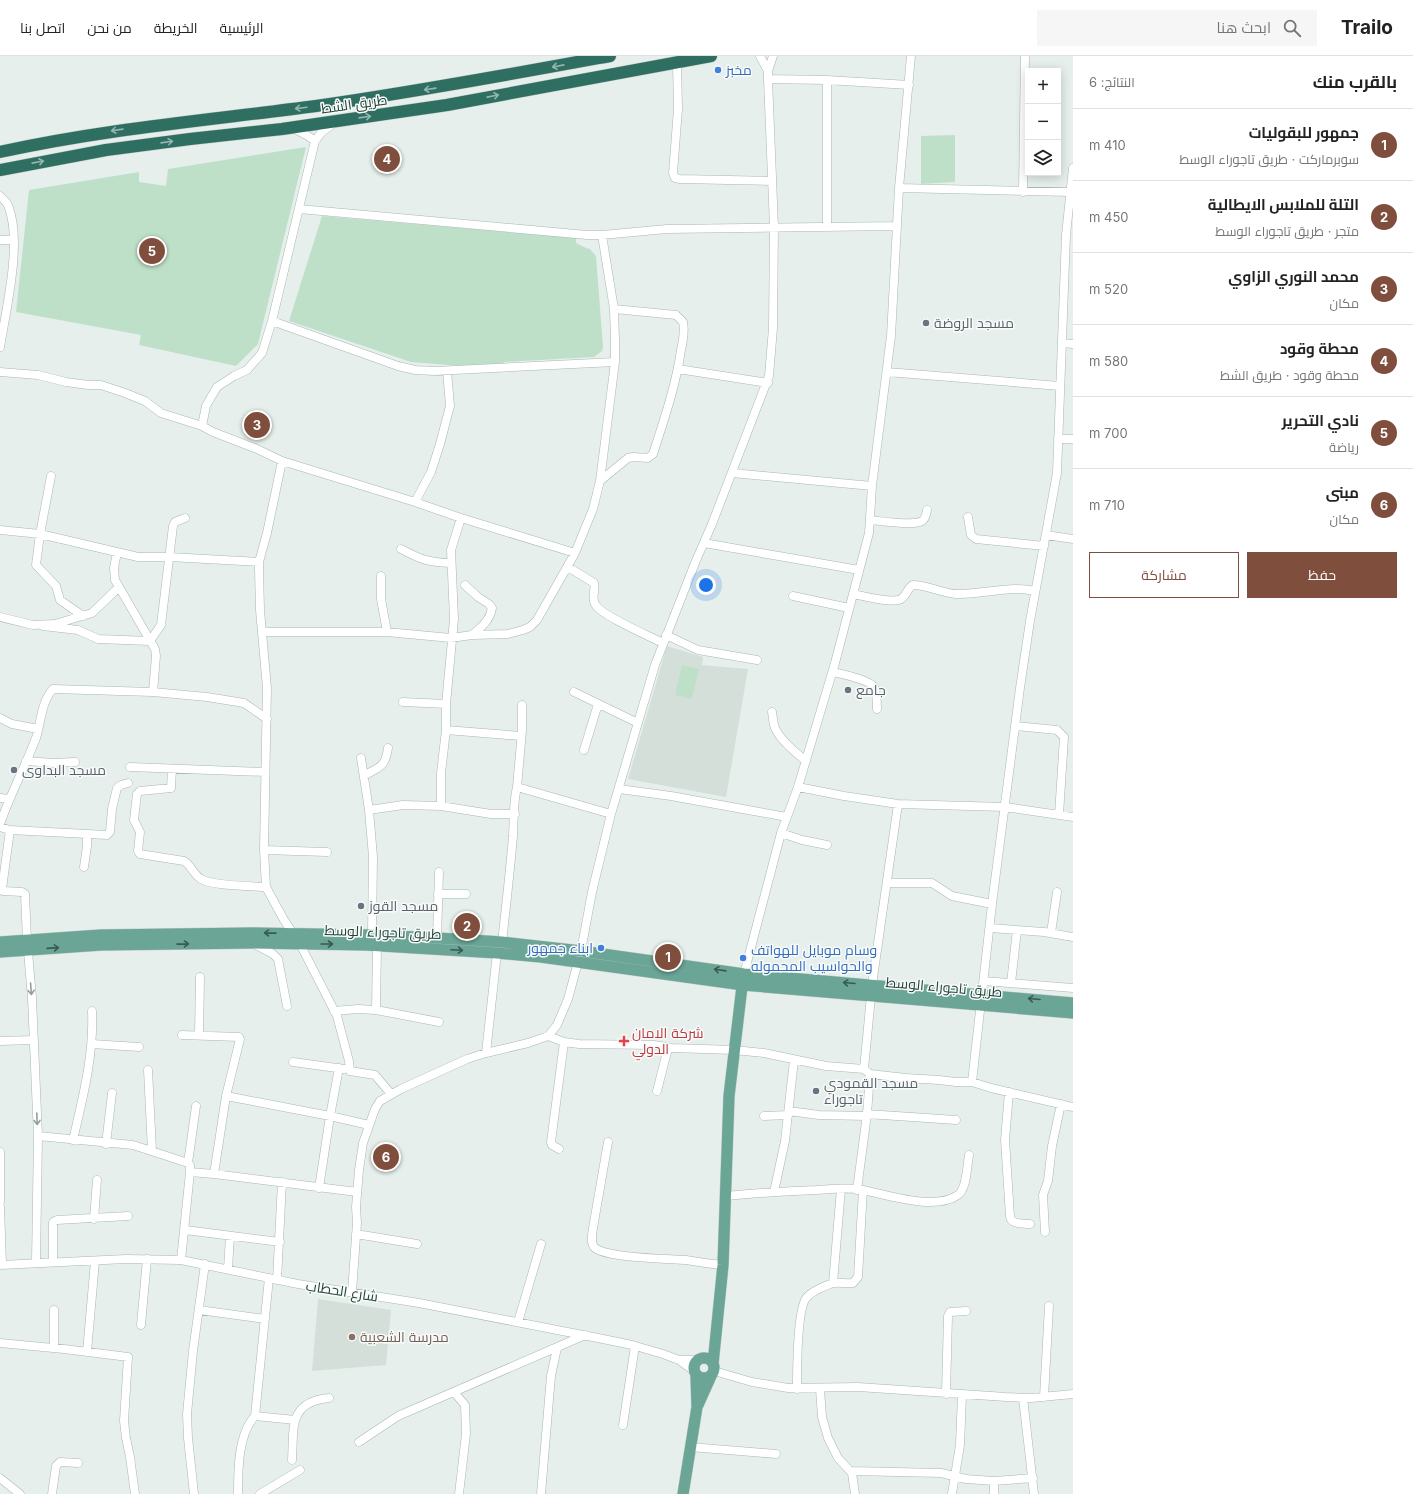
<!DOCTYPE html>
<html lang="ar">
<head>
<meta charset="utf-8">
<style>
	:root { --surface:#fff; --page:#f6f6f6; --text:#222; --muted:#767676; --line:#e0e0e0; --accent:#804e3d }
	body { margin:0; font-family:Inter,Cairo,sans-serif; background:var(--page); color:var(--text); direction:rtl }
	.controls { position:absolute; right:12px; top:12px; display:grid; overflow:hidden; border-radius:0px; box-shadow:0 2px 10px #0003 }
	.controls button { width:36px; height:36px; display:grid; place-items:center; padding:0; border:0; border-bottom:1px solid var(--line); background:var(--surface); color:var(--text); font:20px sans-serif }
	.you { position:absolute; left:706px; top:529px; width:14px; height:14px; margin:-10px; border:3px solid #fff; border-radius:50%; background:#1a73e8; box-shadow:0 0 0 6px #1a73e833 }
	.badge { display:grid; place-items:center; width:26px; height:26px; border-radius:50%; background:var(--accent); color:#fff; font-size:13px; font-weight:700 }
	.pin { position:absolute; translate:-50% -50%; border:2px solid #fff; box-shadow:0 1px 4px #0006 }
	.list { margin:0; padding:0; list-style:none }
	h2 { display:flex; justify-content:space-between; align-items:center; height:52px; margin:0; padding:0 16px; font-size:17px }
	h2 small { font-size:13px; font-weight:400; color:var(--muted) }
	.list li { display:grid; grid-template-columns:26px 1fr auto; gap:12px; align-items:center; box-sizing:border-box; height:72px; padding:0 16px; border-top:1px solid var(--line) }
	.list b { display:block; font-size:15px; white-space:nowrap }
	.list p { margin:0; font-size:13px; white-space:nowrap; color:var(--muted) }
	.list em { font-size:13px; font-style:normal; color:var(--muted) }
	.actions { display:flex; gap:8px; padding:12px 16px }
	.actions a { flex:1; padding:9px 0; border:1px solid var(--accent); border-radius:0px; text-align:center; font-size:14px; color:var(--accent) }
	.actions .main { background:var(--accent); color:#fff }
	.icon { flex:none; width:22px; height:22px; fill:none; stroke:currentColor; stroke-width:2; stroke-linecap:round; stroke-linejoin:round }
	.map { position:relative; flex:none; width:1073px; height:1438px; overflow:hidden; direction:ltr }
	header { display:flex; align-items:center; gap:24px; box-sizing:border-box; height:56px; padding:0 20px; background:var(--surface); border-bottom:1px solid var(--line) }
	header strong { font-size:19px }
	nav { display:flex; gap:22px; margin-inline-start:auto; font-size:14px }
	.search { width:280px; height:36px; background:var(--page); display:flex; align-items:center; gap:10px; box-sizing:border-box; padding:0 14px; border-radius:0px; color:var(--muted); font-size:15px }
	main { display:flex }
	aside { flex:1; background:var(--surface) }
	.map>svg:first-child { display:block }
	.built { fill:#d4dfda }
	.green { fill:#bfe0c8 }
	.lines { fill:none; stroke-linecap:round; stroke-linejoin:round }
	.minor-casing { stroke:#a8b8b2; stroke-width:9 }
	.major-casing { stroke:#c2cac8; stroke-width:12 }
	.highway-casing { stroke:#c2cac8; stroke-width:13 }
	.minor { stroke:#fff; stroke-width:8 }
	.major { stroke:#6aa596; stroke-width:11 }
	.highway { stroke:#2f6f62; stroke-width:12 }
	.oneway { stroke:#93b5ae }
	.oneway2 { stroke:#365b51 }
	.oneway3 { stroke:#92a09c }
	.shop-dot { fill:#3f7fe0; stroke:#f7fbf9; stroke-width:1.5 }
	.worship-dot { fill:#6b7280; stroke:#f7fbf9; stroke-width:1.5 }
	.health-dot { fill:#e0444e; stroke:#f7fbf9; stroke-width:1.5 }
	.education-dot { fill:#8d6e63; stroke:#f7fbf9; stroke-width:1.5 }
	.labels { text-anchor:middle; stroke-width:3; stroke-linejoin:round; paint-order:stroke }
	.shop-label { font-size:14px; fill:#366cbe; stroke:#f7fbf9; text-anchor:start }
	.street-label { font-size:14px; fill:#24423a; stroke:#f7fbf9 }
	.worship-label { font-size:14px; fill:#5b616d; stroke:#f7fbf9; text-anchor:start }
	.health-label { font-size:14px; fill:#be3a42; stroke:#f7fbf9; text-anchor:start }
	.education-label { font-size:14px; fill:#785e54; stroke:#f7fbf9; text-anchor:start }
</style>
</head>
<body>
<header>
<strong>Trailo</strong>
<div class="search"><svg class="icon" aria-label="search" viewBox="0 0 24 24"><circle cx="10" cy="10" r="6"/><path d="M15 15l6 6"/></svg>ابحث هنا</div>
<nav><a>الرئيسية</a><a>الخريطة</a><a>من نحن</a><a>اتصل بنا</a></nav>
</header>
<main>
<aside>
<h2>بالقرب منك<small>النتائج: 6</small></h2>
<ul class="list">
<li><span class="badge">1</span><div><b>جمهور للبقوليات</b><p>سوبرماركت · طريق تاجوراء الوسط</p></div><em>410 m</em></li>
<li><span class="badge">2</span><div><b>التلة للملابس الايطالية</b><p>متجر · طريق تاجوراء الوسط</p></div><em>450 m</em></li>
<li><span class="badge">3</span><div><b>محمد النوري الزاوي</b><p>مكان</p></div><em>520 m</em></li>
<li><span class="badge">4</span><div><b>محطة وقود</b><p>محطة وقود · طريق الشط</p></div><em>580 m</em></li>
<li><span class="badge">5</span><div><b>نادي التحرير</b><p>رياضة</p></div><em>700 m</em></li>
<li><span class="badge">6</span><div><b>مبنى</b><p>مكان</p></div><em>710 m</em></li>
</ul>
<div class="actions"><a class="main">حفظ</a><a>مشاركة</a></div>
</aside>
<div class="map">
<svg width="1073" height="1438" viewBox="0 0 1073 1438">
	<rect width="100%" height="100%" fill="#e6efeb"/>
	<path class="built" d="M 667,590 L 703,601 L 702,609 L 748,613 L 726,741 L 628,723 Z
		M 318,1243 L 391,1254 L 386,1309 L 312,1315 Z"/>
	<path class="green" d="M 955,79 L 955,126 L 921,128 L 921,80 Z
		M 306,91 L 258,288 L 236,310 L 139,289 L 141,279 L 16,256 L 29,134 L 139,116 L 139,126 L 166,130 L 168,113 Z
		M 322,160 L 576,182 L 576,187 L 586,192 L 590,193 L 596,200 L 603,291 L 602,295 L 594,301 L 505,306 L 500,309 L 462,310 L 411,306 L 289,265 Z
		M 682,609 L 699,613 L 692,643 L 675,639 Z"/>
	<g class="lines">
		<g class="minor-casing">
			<path id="minor" d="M 760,0 L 768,15
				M 677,7 L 678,53 L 673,117 L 675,122 L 680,123 L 771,125
				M 768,23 L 827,24 L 909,29
				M 293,72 L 308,80 L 315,85
				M 899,132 L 1070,136
				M 1023,136 L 1025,0
				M 0,140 C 3,143 8,147 9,152 C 22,188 6,254 0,291
				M 299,153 L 587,179 L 602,179 L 667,173 L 897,170
				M 827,171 L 827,24
				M 0,184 L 14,184
				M 272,265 L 398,310 L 415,314 L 434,315 L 615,306
				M 1062,287 L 1073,288
				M 678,313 L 768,327
				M 447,315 L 450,350 L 440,388 L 431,416 L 415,446 L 461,462 L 575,497
				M 0,316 L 38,319 L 66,326 L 88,329 L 101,329 L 125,337 L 145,345 L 161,357 L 202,370 L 213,376 L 257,393 L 282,405 L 415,446
				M 887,316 L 1060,330
				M 202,370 L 206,350 L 217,331 L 234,320 L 247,314 L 262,297 L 272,265 L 315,85 L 321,77 L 334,67
				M 1058,383 L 1073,383
				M 282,405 L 267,477 L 259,506 L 259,514 L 260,554 L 267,632 L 264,794 L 266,831 L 284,864 L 300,888 L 337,960 L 349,1005 L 350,1015 L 375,1019 L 391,1038
				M 732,417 L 872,430
				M 51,420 L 40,478 L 36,509 L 56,530 L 60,544 L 83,560
				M 600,425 L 628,402 L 633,401 L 648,402 L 653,398 C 664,364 676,329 681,294 C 683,285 685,275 683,266 L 676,259 L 614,253
				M 968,461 L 971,479 L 976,483 L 1044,490
				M 870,464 C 880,465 915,470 922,465 C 926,463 926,458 927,454
				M 0,474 L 40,478 L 138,501 L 169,501 L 259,506
				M 1046,479 L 1073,483
				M 704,487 L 859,514
				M 401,493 C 422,504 427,506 451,507
				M 117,496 L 114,512 L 115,524 L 155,593 L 156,600 L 153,636
				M 568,511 L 594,527 C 596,534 591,541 595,548 C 600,559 649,580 663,587
				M 381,520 L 381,543 L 387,576
				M 465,529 L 478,541 L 489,548 L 492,552 C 490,565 481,571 472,579
				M 853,538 C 863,540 892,548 901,543 C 907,539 908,531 913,529 C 928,529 941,537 956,538 C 983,539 1007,529 1035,535
				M 793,540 L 849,552
				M 0,561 L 33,569 L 55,568 L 92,557 L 119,531
				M 43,570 L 78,574 L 98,583 L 150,585 L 161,569 L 173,470 L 175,466 L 185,462
				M 262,576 L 387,576 L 451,582 L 472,579 L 508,578 L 523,574 L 530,571 L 537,564 L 575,497 L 593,453 L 600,425 L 615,306 L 615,284 L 614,253 L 602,179
				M 666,579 L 698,594 L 757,604
				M 833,616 C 841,618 870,624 874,631 C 877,637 877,646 877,653
				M 574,636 L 638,667
				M 403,646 L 446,648
				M 772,656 C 773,661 773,667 775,672 C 781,685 795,696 806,705
				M 0,662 L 12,668 L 38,673
				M 1015,670 L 1057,674 L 1064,681 L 1059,759
				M 446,674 L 521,680
				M 584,694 L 598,648
				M 361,702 L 369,754 L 373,801 L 372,879
				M 26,705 L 53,707 L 75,706
				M 130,711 L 265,716
				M 172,713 L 171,732 L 140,735 L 137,738 L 134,764 L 140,776 L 138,795 L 140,798 L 184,805 C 191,809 193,818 201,823 C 212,830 251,830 266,831
				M 364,720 C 380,710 385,712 388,692
				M 517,731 L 522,675 L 522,649
				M 798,731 L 844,740 L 898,748 L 1005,751 L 1073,761
				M 619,733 L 671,740 L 787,761
				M 0,742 L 9,743
				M 441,750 L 441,717 L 446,674 L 446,648 L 454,563 L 451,494 L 461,462
				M 369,754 L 403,749 L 441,750 L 491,758 L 515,758
				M 0,768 C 10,739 25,711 36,682 C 41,667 41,646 53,633 L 153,636 L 207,641 L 244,647 L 267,663
				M 0,771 L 10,774 L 2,833 L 3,835 L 22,836 L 25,838 L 27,884 L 32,942 L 38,1080 L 36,1206
				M 10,774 L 107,779 L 110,776 L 112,753 L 117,732 L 121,729 L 128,727
				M 781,777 L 802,784 L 827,789
				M 264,794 L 327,796
				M 84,811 L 87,790 L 87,778
				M 887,827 L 932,827 L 952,840 L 992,848
				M 438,838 L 466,838
				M 990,872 L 1044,876 L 1073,881
				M 1051,877 L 1057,836
				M 437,882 L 439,816
				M 502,886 C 506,851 510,815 513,780 C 514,763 513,747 517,731 L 611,758
				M 254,888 L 273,898 L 278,903 L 287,950
				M 744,918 L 781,777 L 798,731 L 835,607 L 869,477 L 872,430 L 891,280 L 899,132 L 911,0
				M 984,925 L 1073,932
				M 1011,927 L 1017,874
				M 872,929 L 898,748
				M 376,954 L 377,889
				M 334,955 L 358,953 L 376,954 L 439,966
				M 182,979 L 239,981 L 240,983 L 226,1040 L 214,1118
				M 199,979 L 200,921
				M 548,980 L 564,986 L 579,988 L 654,989 L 672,992 L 734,994 L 764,997 L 826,1010 L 864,1013 L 870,1018 L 906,1022 L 939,1024 L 956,1026 L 972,1026 L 991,1032 L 1073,1051
				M 0,985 L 33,984
				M 92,988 L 139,991
				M 486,997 L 497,897
				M 293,1006 L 344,1013
				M 864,1013 L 871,940
				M 148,1014 L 152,1095
				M 972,1026 L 992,848 L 1020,632 L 1030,565 L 1057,417 L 1066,179 L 1073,112
				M 657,1035 L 668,992
				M 1009,1036 L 1005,1084 L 1010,1160 C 1011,1169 1022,1167 1030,1168
				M 226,1040 L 330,1060 L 369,1069
				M 789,1055 L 819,1059 L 867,1060
				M 867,1058 L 956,1064
				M 764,1060 L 788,1059
				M 38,1080 L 133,1089 L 188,1107
				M 73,1084 C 83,1041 94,999 92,955
				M 608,1086 L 593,1172 C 592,1179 590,1187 595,1192 C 607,1202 668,1203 686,1204 C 698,1206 711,1208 723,1209
				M 106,1088 L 112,1037
				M 559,1093 L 552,1089 L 551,1086 L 564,986
				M 190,1116 L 214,1118 L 357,1136
				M 319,1132 L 330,1060 L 339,1012
				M 857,1134 L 867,1058 L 870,1018
				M 774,1136 L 785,1085 L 794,1004
				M 726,1140 C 756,1137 787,1135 817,1134 C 832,1133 848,1131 863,1134 C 887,1139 935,1155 958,1139 C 967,1133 967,1109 969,1099
				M 0,1146 L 0,1096
				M 0,1151 L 2,1208
				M 94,1163 L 97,1124
				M 185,1174 L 280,1186
				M 1045,1176 L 1043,1139 L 1048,1125 L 1052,1090 L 1061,1048
				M 356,1178 L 417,1188
				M 181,1204 L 190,1116 L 190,1109 L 188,1107 L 196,1050
				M 53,1206 L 53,1166 L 57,1164 L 128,1160
				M 0,1209 L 126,1203 L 181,1204 L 298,1228 L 419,1247 L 598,1282 L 632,1289 L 663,1298 L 679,1304 L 694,1315
				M 228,1213 L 230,1180
				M 277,1224 L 282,1126
				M 833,1227 L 841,1133
				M 352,1236 L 357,1167 L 356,1151 L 359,1114 L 363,1087 L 375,1053 L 380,1045 L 401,1033 L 467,1003 L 486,997 L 528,987 L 548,980 L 557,969 L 568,943 L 581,895 L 592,836 L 611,758 L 655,609 L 695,507 L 712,468 L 769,320 L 773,272 L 774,171 L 768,23 L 768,15 L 773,0
				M 199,1254 L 265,1263
				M 518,1266 L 541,1188
				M 141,1269 L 147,1203
				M 0,1287 L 64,1293 L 128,1301 L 124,1365 L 126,1382 L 130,1401 L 135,1438
				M 54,1292 L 54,1254
				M 87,1296 L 95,1205
				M 679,1304 L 699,1304
				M 714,1315 L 752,1326 L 788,1332 L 858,1331 L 1006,1341 L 1031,1342 L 1073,1338
				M 797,1333 C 797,1316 797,1251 807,1241 C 811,1236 828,1228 834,1227 C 841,1226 847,1228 853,1227 L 858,1221 L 863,1134
				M 820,1333 L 822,1361 L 828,1382 L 838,1402 L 852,1417 L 855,1438
				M 454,1336 L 465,1349 L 466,1378 L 459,1438
				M 946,1338 L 948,1260 L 950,1256 L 966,1255
				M 1044,1341 L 1049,1250
				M 1023,1342 L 1034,1438
				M 255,1360 L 295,1364
				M 623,1369 L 635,1290
				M 359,1386 L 398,1360 L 585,1279
				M 690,1391 L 776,1398
				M 292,1404 C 294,1372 288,1346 329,1342
				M 851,1415 L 941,1417 L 966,1423 L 994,1425 L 1033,1422
				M 0,1422 L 20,1438
				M 994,1425 L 994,1438
				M 52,1438 L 56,1410 L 60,1406 L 78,1407
				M 194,1438 L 188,1382 L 187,1358 L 193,1295 L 205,1208
				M 238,1438 C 238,1414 238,1378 255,1360 L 269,1222
				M 260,1438 L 300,1414
				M 541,1438 L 551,1320 L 557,1292
				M 952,1438 L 960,1389 L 962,1339"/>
		</g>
		<g class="major-casing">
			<path id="major" d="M 0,886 L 101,879 L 251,877 L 372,879 L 437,882 L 502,886 L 581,895 L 744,918 L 1073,947
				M 0,896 L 101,889 L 252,887 L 366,889 L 497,897 L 541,901 L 743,929 L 1073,957
				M694 1312a10 10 0 1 1 20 0a10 10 0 1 1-20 0Z
				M 713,1308 L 723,1209 L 729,1040 L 743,922
				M 698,1349 L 711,1320
				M 683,1438 L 697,1351 L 696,1319"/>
		</g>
		<g class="highway-casing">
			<path id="highway" d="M 0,96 C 104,73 210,64 316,50 C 415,36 512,18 610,0
				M 0,114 L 106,94 L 190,83 L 282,73 L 447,49 L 711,0"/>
		</g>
		<use href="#minor" class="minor"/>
		<use href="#major" class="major"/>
		<use href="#highway" class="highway"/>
	</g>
	<defs><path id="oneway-shaft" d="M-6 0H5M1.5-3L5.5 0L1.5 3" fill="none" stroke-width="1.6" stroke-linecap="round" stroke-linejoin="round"/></defs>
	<g class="oneway">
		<use href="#oneway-shaft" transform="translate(558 10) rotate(169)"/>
		<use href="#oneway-shaft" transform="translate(430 33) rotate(172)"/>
		<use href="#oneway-shaft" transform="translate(493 40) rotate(-11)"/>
		<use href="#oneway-shaft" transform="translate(301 52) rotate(173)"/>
		<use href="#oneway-shaft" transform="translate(365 61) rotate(-8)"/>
		<use href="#oneway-shaft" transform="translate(117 74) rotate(172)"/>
		<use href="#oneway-shaft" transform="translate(167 86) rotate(-8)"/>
		<use href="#oneway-shaft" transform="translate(38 106) rotate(-11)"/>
	</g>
	<g class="oneway2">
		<use href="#oneway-shaft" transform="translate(270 877) rotate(-179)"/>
		<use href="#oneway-shaft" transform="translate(183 888) rotate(-1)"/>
		<use href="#oneway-shaft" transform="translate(327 888)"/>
		<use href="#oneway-shaft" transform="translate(53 892) rotate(-4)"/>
		<use href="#oneway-shaft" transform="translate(457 894) rotate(3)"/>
		<use href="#oneway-shaft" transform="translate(720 914) rotate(-172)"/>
		<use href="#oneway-shaft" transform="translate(849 927) rotate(-175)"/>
		<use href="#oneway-shaft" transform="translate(1034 943) rotate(-175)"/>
	</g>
	<g class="oneway3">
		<use href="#oneway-shaft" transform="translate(31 933) rotate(86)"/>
		<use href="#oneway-shaft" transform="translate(37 1063) rotate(88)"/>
	</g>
	<g class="shop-dot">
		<circle cx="718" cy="14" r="4"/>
		<circle cx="601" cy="892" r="4"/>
		<circle cx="743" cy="902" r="4"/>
	</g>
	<g class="worship-dot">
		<circle cx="926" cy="267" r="4"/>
		<circle cx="848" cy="634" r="4"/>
		<circle cx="14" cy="714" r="4"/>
		<circle cx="361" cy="850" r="4"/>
		<circle cx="816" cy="1035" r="4"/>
	</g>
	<path class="health-dot" d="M622 979h4v4h4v4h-4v4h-4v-4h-4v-4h4z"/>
	<circle class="education-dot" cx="352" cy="1281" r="4"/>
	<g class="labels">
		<g class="shop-label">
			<text x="726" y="19">مخبز</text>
			<text x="593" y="897" text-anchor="end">ابناء جمهور</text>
			<text x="751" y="899">وسام موبايل للهواتف<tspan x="751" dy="16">والحواسيب المحموله</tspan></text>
		</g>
		<g class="street-label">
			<text transform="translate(354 48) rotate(-8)" y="5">طريق الشط</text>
			<text transform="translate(383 876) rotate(2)" y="5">طريق تاجوراء الوسط</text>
			<text transform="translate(944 931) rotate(5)" y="5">طريق تاجوراء الوسط</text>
			<text transform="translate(342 1235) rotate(9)" y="5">شارع الحطاب</text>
		</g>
		<g class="worship-label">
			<text x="934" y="272">مسجد الروضة</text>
			<text x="856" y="639">جامع</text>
			<text x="22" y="719">مسجد البداوى</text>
			<text x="369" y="855">مسجد القوز</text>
			<text x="824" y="1032">مسجد القمودي<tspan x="824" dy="16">تاجوراء</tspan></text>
		</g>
		<g class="health-label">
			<text x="632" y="982">شركة الامان<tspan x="632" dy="16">الدولي</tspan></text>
		</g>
		<g class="education-label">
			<text x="360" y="1286">مدرسة الشعبية</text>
		</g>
	</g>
</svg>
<div class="controls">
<button>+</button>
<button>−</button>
<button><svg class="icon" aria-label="layers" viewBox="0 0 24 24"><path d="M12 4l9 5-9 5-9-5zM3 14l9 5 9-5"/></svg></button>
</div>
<div class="you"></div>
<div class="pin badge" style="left:668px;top:901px">1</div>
<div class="pin badge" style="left:467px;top:870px">2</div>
<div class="pin badge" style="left:257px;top:369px">3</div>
<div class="pin badge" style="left:387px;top:103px">4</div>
<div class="pin badge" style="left:152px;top:195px">5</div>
<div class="pin badge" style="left:386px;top:1101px">6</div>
</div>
</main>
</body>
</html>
